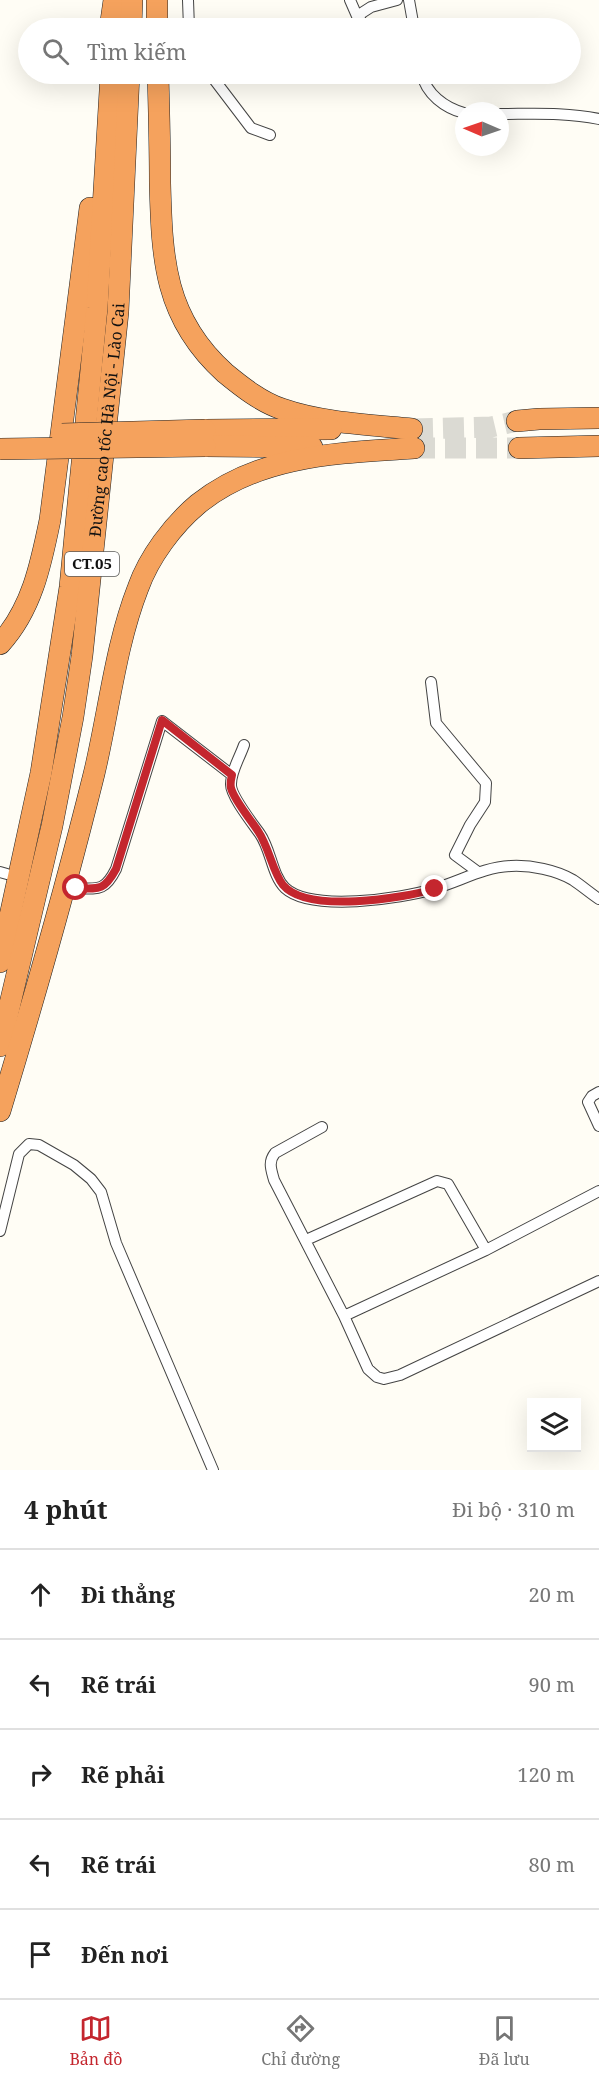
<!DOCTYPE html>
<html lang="vi">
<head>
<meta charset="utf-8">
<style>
	:root { --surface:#fff; --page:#f6f6f6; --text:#222; --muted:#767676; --line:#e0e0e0; --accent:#c4262e }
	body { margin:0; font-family:"Noto Serif",serif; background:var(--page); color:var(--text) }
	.controls { position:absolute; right:18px; bottom:18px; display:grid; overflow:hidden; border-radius:0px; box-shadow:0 6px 24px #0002 }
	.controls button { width:54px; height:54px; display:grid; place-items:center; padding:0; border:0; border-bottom:2px solid var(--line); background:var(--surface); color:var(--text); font:30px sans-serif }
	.compass { position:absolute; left:455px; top:102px; width:54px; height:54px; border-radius:50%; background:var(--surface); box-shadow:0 6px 24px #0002; rotate:272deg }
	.stop { position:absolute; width:18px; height:18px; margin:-14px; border:4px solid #c4262e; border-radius:50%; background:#fff }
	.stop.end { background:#c4262e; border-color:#fff; box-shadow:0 2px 6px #0008 }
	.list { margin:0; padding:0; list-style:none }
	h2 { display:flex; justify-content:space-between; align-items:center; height:78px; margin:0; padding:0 24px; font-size:26px }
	h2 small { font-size:20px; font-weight:400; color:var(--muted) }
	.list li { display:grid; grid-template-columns:39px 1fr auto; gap:18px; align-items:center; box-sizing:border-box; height:90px; padding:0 24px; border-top:2px solid var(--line) }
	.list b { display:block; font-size:22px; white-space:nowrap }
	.list em { font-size:20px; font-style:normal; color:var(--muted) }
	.icon { flex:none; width:33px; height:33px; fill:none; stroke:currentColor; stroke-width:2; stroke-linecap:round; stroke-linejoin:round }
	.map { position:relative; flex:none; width:599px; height:1470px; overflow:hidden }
	.search { position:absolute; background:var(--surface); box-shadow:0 6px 24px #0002; left:18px; right:18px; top:18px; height:66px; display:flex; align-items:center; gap:15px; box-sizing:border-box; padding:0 21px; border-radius:33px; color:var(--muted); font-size:22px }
	.sheet { height:528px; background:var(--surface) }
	nav { display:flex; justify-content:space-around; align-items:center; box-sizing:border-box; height:84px; border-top:2px solid var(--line); background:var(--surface); font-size:16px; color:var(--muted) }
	nav a { display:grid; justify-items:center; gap:3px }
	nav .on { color:var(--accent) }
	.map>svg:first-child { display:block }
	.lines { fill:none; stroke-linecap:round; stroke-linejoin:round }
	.motorway-tunnel { stroke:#dbdad3; stroke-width:21; stroke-dasharray:21 10; stroke-linecap:butt }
	.minor-casing { stroke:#444; stroke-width:12 }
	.motorway-casing { stroke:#222; stroke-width:22 }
	.minor { stroke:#fff; stroke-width:10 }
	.motorway { stroke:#f5a25d; stroke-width:21 }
	.motorway-bridge-casing { stroke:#222; stroke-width:22; stroke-linecap:butt }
	.motorway-bridge { stroke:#f5a25d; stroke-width:21 }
	.route { stroke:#c4262e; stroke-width:8 }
	.labels { text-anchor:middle; stroke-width:6; stroke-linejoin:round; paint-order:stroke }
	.shield { fill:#fff; stroke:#585858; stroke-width:1.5 }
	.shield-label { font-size:15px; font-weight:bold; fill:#111 }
	.street-label { font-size:16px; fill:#111; stroke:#fff }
</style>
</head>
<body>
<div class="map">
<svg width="599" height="1470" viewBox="0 0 599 1470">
	<rect width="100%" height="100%" fill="#fffdf5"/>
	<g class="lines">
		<path class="motorway-tunnel" d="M 412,429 L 491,427 L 517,421
			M 414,448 L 519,448"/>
		<g class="minor-casing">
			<path id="minor" d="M 188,0 L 189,28
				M 350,0 L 357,16 L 371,7 L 397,0
				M 409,0 L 414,28
				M 357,16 L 367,28
				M 210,74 L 251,128 L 270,135
				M 422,74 C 426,94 445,108 464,113
				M 500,114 C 533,114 566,112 599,119
				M 431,682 L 436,723 L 486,783 L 485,802 L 470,825 L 455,855 L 478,872
				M 244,745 C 240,757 231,771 231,784 C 230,795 253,824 260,834 C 271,850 272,875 285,888 C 311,912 401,899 433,889 C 459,882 483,867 511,866 C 531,865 556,870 573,880 C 582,886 590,893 599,899
				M 0,872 L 7,874
				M 76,888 C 99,889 105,891 116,869 L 162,721 L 232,775
				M 599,1092 L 592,1096 L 588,1102 L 599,1126
				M 322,1127 L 275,1153 C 268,1162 271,1169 274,1180 L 344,1316 L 368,1369 L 377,1377 L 384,1379 L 400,1375 L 599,1281
				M 0,1231 L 19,1154 L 29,1144 L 39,1145 L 74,1165 L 91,1179 L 101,1192 L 116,1243 L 213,1470
				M 306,1240 L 437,1181 L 448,1184 L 486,1250 L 599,1191
				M 344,1316 L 486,1250"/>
		</g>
		<g class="motorway-casing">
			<g id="motorway">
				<path d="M 157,0 L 157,28"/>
				<path d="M 110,28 L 114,0"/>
				<path d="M 131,28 L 132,0"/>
				<path d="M 158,74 C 159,110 160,146 160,183 C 162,259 164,318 225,373 C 242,387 261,402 282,409 C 322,423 371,425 412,429"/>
				<path d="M 517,421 L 539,419 L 599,418"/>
				<path d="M 205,430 L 331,429"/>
				<path d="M 205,446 L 312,447"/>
				<path d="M 519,448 L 599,446"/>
				<path d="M 0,644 C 32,609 41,564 50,520 L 90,208"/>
				<path d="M 0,962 L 41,773 L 70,587 L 97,308 L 111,74"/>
				<path id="s1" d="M 0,1046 L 52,826 L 73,717 L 82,656 L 118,312 L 129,74"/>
				<path d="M 0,1111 C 34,999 66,887 94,774 C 109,712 115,647 138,588 C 149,557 173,525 198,504 C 260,454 340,453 414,448"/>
			</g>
		</g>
		<use href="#minor" class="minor"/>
		<use href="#motorway" class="motorway"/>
		<g class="motorway-bridge-casing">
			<path id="motorway-bridge" d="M 62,434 L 205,430
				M 0,449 L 205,446"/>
		</g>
		<use href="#motorway-bridge" class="motorway-bridge"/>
	</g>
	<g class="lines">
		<path class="route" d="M 76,888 C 99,889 104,891 116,869 L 162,720 L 232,775 C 231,779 230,784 231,788 C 234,800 251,820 258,831 C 269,847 273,873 283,885 C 307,914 403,898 435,889"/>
	</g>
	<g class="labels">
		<rect class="shield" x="65" y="552" width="54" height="24" rx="4.5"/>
		<g class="shield-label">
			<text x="92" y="569">CT.05</text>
		</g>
		<g class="street-label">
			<text dy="6" stroke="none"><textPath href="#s1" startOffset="636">Đường cao tốc Hà Nội - Lào Cai</textPath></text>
		</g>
	</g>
</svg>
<div class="controls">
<button><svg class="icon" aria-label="layers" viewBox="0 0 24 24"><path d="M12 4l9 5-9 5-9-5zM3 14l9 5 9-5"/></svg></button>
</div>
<svg class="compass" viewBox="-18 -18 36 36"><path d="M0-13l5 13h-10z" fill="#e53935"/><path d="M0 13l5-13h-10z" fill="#767676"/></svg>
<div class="stop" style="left:76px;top:888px"></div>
<div class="stop end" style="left:435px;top:889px"></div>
<div class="search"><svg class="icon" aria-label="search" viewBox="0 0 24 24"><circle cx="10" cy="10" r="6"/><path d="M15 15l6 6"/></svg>Tìm kiếm</div>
</div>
<section class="sheet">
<h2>4 phút<small>Đi bộ · 310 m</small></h2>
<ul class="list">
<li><svg class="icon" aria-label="ahead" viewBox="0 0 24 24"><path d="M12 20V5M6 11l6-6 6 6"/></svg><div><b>Đi thẳng</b></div><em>20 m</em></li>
<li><svg class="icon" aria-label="left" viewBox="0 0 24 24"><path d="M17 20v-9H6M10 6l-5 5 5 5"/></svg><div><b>Rẽ trái</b></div><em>90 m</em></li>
<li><svg class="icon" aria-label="right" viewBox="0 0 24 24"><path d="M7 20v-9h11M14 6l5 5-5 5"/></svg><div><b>Rẽ phải</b></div><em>120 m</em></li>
<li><svg class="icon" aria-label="left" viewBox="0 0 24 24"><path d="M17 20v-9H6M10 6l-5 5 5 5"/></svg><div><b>Rẽ trái</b></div><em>80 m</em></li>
<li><svg class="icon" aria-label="arrive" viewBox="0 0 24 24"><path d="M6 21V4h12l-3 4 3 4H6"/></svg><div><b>Đến nơi</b></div></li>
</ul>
</section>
<nav>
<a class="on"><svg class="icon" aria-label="map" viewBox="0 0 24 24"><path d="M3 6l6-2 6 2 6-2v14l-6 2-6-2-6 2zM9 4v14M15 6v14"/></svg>Bản đồ</a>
<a><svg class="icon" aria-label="directions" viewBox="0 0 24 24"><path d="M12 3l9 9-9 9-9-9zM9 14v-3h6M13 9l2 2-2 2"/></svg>Chỉ đường</a>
<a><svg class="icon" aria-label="saved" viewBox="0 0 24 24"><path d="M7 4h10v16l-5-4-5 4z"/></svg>Đã lưu</a>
</nav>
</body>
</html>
